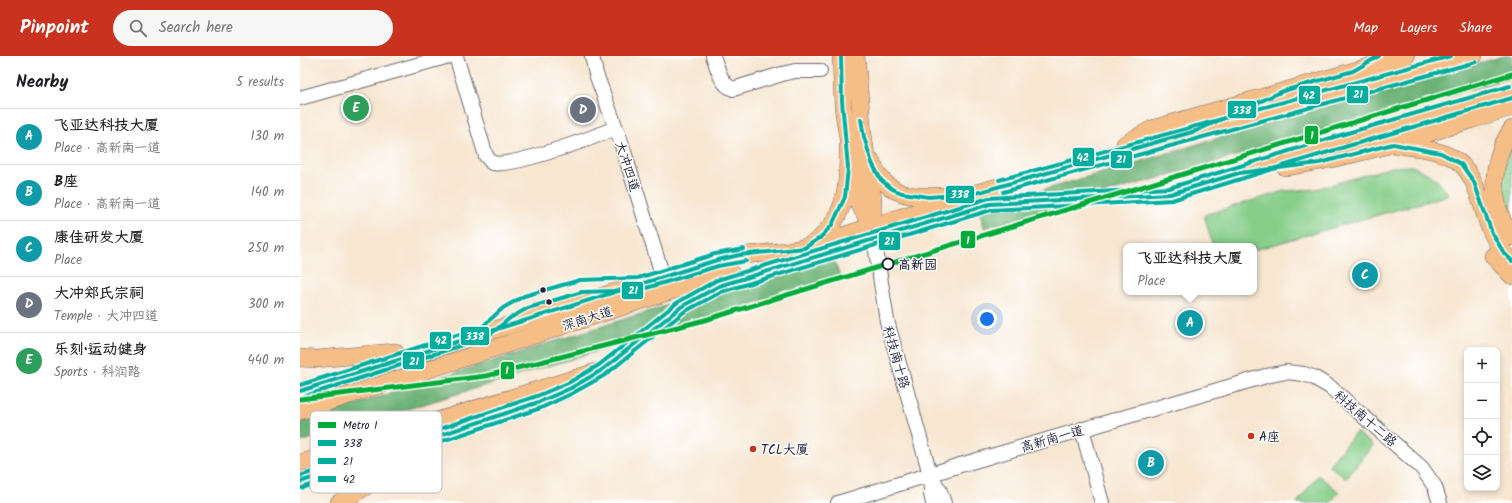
<!DOCTYPE html>
<html lang="en">
<head>
<meta charset="utf-8">
<style>
	:root { --surface:#fff; --page:#f6f6f6; --text:#202124; --muted:#757577; --line:#e0e0e0; --accent:#c8321e }
	body { margin:0; font-family:Kalam,"LXGW WenKai TC",sans-serif; background:var(--page); color:var(--text) }
	.controls { position:absolute; right:12px; bottom:12px; display:grid; overflow:hidden; border-radius:8px; box-shadow:0 2px 6px #0003 }
	.controls button { width:36px; height:36px; display:grid; place-items:center; padding:0; border:0; border-bottom:1px solid var(--line); background:var(--surface); color:var(--text); font:20px sans-serif }
	.you { position:absolute; left:687px; top:263px; width:14px; height:14px; margin:-10px; border:3px solid #fff; border-radius:50%; background:#1a73e8; box-shadow:0 0 0 6px #1a73e833 }
	.badge { display:grid; place-items:center; width:26px; height:26px; border-radius:50%; background:var(--accent); color:#fff; font-size:13px; font-weight:700 }
	.pin { position:absolute; translate:-50% -50%; border:2px solid #fff; box-shadow:0 1px 4px #0006 }
	.popup { position:absolute; left:823px; top:187px; width:134px; height:52px; box-sizing:border-box; display:grid; place-content:center; border-radius:8px; background:var(--surface); filter:drop-shadow(0 1px 3px #0005); font-size:13px; white-space:nowrap; color:var(--muted) }
	.popup b { font-size:15px; color:var(--text) }
	.popup::after { content:''; position:absolute; left:50%; top:100%; margin-left:-8px; border:8px solid transparent; border-top-color:var(--surface) }
	.list { margin:0; padding:0; list-style:none }
	h2 { display:flex; justify-content:space-between; align-items:center; height:52px; margin:0; padding:0 16px; font-size:17px }
	h2 small { font-size:13px; font-weight:400; color:var(--muted) }
	.list li { display:grid; grid-template-columns:26px 1fr auto; gap:12px; align-items:center; box-sizing:border-box; height:56px; padding:0 16px; border-top:1px solid var(--line) }
	.list b { display:block; font-size:15px; white-space:nowrap }
	.list p { margin:0; font-size:13px; white-space:nowrap; color:var(--muted) }
	.list em { font-size:13px; font-style:normal; color:var(--muted) }
	.icon { flex:none; width:22px; height:22px; fill:none; stroke:currentColor; stroke-width:2; stroke-linecap:round; stroke-linejoin:round }
	.map { position:relative; flex:none; width:1212px; height:447px; overflow:hidden }
	header { display:flex; align-items:center; gap:24px; box-sizing:border-box; height:56px; padding:0 20px; background:var(--accent); color:#fff }
	header strong { font-size:19px }
	nav { display:flex; gap:22px; margin-inline-start:auto; font-size:14px }
	.search { width:280px; height:36px; background:var(--page); display:flex; align-items:center; gap:10px; box-sizing:border-box; padding:0 14px; border-radius:22px; color:var(--muted); font-size:15px }
	main { display:flex }
	aside { flex:1; background:var(--surface) }
	.map>svg:first-child { display:block }
	.green { fill:#86ce89; stroke:#547862 }
	.forest { fill:#6cb175; stroke:#476a58 }
	.lines { fill:none; stroke-linecap:round; stroke-linejoin:round }
	.minor-casing { stroke:#6d676f; stroke-width:16 }
	.major-casing { stroke:#6d676f; stroke-width:18 }
	.minor { stroke:#fff; stroke-width:14 }
	.major { stroke:#f6be87; stroke-width:17 }
	.bus-1-casing { stroke:#fff; stroke-width:7 }
	.bus-2-casing { stroke:#fff; stroke-width:7 }
	.bus-3-casing { stroke:#fff; stroke-width:7 }
	.bus-1 { stroke:#01ad9c; stroke-width:4 }
	.bus-2 { stroke:#01ad9c; stroke-width:4 }
	.bus-3 { stroke:#01ad9c; stroke-width:4 }
	.metro-1-casing { stroke:#fff; stroke-width:8 }
	.metro-1 { stroke:#00ab39; stroke-width:5 }
	.stop-dot { fill:#fff; stroke:#22223b; stroke-width:2 }
	.bus-dot { fill:#22223b; stroke:#fff; stroke-width:1.5 }
	.poi-dot { fill:#c8321e; stroke:#fff; stroke-width:1.5 }
	.labels { text-anchor:middle; stroke-width:3; stroke-linejoin:round; paint-order:stroke }
	.street-label { font-size:13px; fill:#22223b; stroke:#fff }
	.stop-label { font-size:13px; font-weight:bold; fill:#22223b; stroke:#fff; text-anchor:start }
	.poi-label { font-size:13px; fill:#22223b; stroke:#fff; text-anchor:start }
	.key { fill:#fff; stroke:#bdbdc4; stroke-width:1 }
	.key-label { font-size:11px; fill:#22223b }
	.line-badge { stroke:#fff; stroke-width:1.5 }
	.badge-label { font-size:11px; text-anchor:middle; font-weight:bold; fill:#fff }
</style>
</head>
<body>
<header>
<strong>Pinpoint</strong>
<div class="search"><svg class="icon" aria-label="search" viewBox="0 0 24 24"><circle cx="10" cy="10" r="6"/><path d="M15 15l6 6"/></svg>Search here</div>
<nav><a>Map</a><a>Layers</a><a>Share</a></nav>
</header>
<main>
<aside>
<h2>Nearby<small>5 results</small></h2>
<ul class="list">
<li><span class="badge" style="background:#0f9aa8">A</span><div><b>飞亚达科技大厦</b><p>Place · 高新南一道</p></div><em>130 m</em></li>
<li><span class="badge" style="background:#0f9aa8">B</span><div><b>B座</b><p>Place · 高新南一道</p></div><em>140 m</em></li>
<li><span class="badge" style="background:#0f9aa8">C</span><div><b>康佳研发大厦</b><p>Place</p></div><em>250 m</em></li>
<li><span class="badge" style="background:#6b7280">D</span><div><b>大冲郑氏宗祠</b><p>Temple · 大冲四道</p></div><em>300 m</em></li>
<li><span class="badge" style="background:#2e9e5b">E</span><div><b>乐刻·运动健身</b><p>Sports · 科润路</p></div><em>440 m</em></li>
</ul>
</aside>
<div class="map">
<svg width="1212" height="447" viewBox="0 0 1212 447">
	<rect width="100%" height="100%" fill="#fff"/>
	<filter id="ink" filterUnits="userSpaceOnUse"><feTurbulence type="fractalNoise" baseFrequency=".025" numOctaves="2"/><feDisplacementMap in="SourceGraphic" scale="8" xChannelSelector="R" yChannelSelector="G"/><feConvolveMatrix kernelMatrix="1 2 1 2 8 2 1 2 1" color-interpolation-filters="sRGB"/></filter>
	<filter id="wash" filterUnits="userSpaceOnUse"><feTurbulence type="fractalNoise" baseFrequency=".012" numOctaves="4" result="noise"/><feDisplacementMap in="SourceGraphic" scale="16" xChannelSelector="R" yChannelSelector="G"/><feGaussianBlur stdDeviation="0.9" result="paint"/><feColorMatrix in="noise" values="0 0 0 0 0 0 0 0 0 0 0 0 0 0 0 0 0 1.4 0 .05"/><feComposite in="paint" operator="in"/></filter>
	<g filter="url(#wash)">
		<rect width="100%" height="100%" fill="#f7e6d0"/>
		<path class="green" d="M 1212,85 L 1212,171 L 1199,129 Z
			M 1112,110 C 1130,118 1138,122 1149,139 L 954,194 L 954,190 L 913,190 L 904,159 L 984,135 L 1016,133 L 1092,111 Z
			M 1056,376 L 1073,389 L 1046,423 L 1029,409 Z
			M 1018,419 L 1039,436 L 1030,447 L 997,447 Z"/>
		<path class="forest" d="M 1204,0 L 1212,0 L 1212,21 L 684,172 L 679,153 L 1006,56 Z
			M 532,197 L 540,221 L 0,386 L 0,366 Z"/>
	</g>
	<g filter="url(#ink)">
		<g class="lines">
			<g class="minor-casing">
				<path id="minor" d="M 156,0 L 186,100 L 192,107 C 211,112 295,81 315,72
					M 292,0 L 296,18 L 320,83 L 363,221
					M 413,0 C 418,12 420,28 433,33 L 482,18 L 495,15 L 520,15
					M 0,42 L 149,0
					M 574,182 L 587,265 L 630,418 L 631,438 L 633,447
					M 782,373 L 802,447
					M 631,420 L 640,435 L 644,447
					M 538,447 L 657,410 L 966,320 L 986,316 L 1004,318 L 1013,321 L 1030,331 L 1122,412 L 1135,431 L 1140,447"/>
			</g>
			<g class="major-casing">
				<path id="major" d="M 541,0 L 543,51 L 556,135 L 559,148 L 572,170
					M 556,0 L 563,78 L 573,143 L 572,170 L 574,181
					M 1212,73 C 1189,106 1189,148 1212,181
					M 825,88 L 852,73 L 1106,0
					M 1097,89 C 1115,91 1135,93 1151,101 C 1178,115 1180,150 1191,175 C 1196,187 1203,196 1212,205
					M 571,104 C 585,141 611,142 646,140
					M 985,111 C 1063,101 1137,74 1212,51
					M 489,197 L 676,137 L 896,75 L 1174,0
					M 1193,200 L 1212,220
					M 0,302 L 17,303 L 95,296
					M 0,335 L 417,204 C 445,196 474,199 502,192 C 510,190 519,184 525,177 C 548,153 548,123 548,91
					M 0,355 L 430,216
					M 0,407 L 302,314 L 381,251 L 419,230 L 600,174 L 690,148 L 870,138 L 1046,84 L 1212,36
					M 0,426 L 239,346 L 267,334
					M 39,447 L 132,389"/>
			</g>
			<use href="#minor" class="minor"/>
			<use href="#major" class="major"/>
			<g class="bus-1-casing">
				<path id="bus-1" d="M 561,63 L 564,81 L 572,107 L 581,124 L 592,133 L 602,137 L 629,141 L 676,137 L 896,75 L 983,35 L 1053,15 L 1079,0
					M 0,335 L 417,204 L 440,199 L 504,192 L 520,182 L 532,169 L 545,141 L 548,112 L 542,45 L 541,0
					M 0,426 L 239,346 L 271,332 L 302,314 L 381,251 L 419,230 L 690,148 L 870,138 L 939,117 L 1019,107 L 1093,88 L 1141,97 L 1161,108 L 1174,126 L 1192,177 L 1204,197 L 1212,205"/>
			</g>
			<g class="bus-2-casing">
				<path id="bus-2" d="M 703,136 L 1176,6
					M 2,341 L 187,281 L 210,262 L 228,252 L 282,236 L 340,234 L 418,210 L 446,205
					M 2,432 L 241,352 L 273,337 L 305,319 L 384,256 L 421,236 L 691,154 L 872,144 L 1048,90 L 1212,42"/>
			</g>
			<g class="bus-3-casing">
				<path id="bus-3" d="M 699,124 L 1151,0
					M 0,329 L 182,271 L 203,252 L 224,240 L 280,224 L 338,222 L 415,198 L 444,193
					M 0,420 L 237,340 L 268,327 L 299,309 L 378,246 L 417,224 L 689,142 L 869,132 L 1044,78 L 1210,30"/>
			</g>
			<use href="#bus-1" class="bus-1"/>
			<use href="#bus-2" class="bus-2"/>
			<use href="#bus-3" class="bus-3"/>
			<g class="metro-1-casing">
				<path id="metro-1" d="M 0,343 L 186,320 L 405,264 L 1212,18"/>
			</g>
			<use href="#metro-1" class="metro-1"/>
		</g>
	</g>
	<circle class="stop-dot" cx="588" cy="208" r="5.5"/>
	<g class="bus-dot">
		<circle cx="243" cy="234" r="3.5"/>
		<circle cx="249" cy="246" r="3.5"/>
	</g>
	<g class="poi-dot">
		<circle cx="951" cy="380" r="4"/>
		<circle cx="453" cy="393" r="4"/>
	</g>
	<g class="labels">
		<g class="street-label">
			<text transform="translate(328 110) rotate(72)" y="5">大冲四道</text>
			<text transform="translate(287 262) rotate(-18)" y="5">深南大道</text>
			<text transform="translate(597 301) rotate(74)" y="5">科技南十路</text>
			<text transform="translate(1066 362) rotate(41)" y="5">科技南十二路</text>
			<text transform="translate(752 382) rotate(-16)" y="5">高新南一道</text>
		</g>
		<g class="stop-label">
			<text x="598" y="213">高新园</text>
		</g>
		<g class="poi-label">
			<text x="959" y="385">A座</text>
			<text x="461" y="398">TCL大厦</text>
		</g>
	</g>
	<rect x="10" y="355" width="132" height="82" rx="6" class="key"/>
	<rect x="18" y="366" width="18" height="6" fill="#00ab39"/>
	<rect x="18" y="384" width="18" height="6" fill="#01ad9c"/>
	<rect x="18" y="402" width="18" height="6" fill="#01ad9c"/>
	<rect x="18" y="420" width="18" height="6" fill="#01ad9c"/>
	<g class="key-label">
		<text x="43" y="373">Metro 1</text>
		<text x="43" y="391">338</text>
		<text x="43" y="409">21</text>
		<text x="43" y="427">42</text>
	</g>
	<g class="line-badge">
		<rect x="1046" y="29" width="23" height="19" rx="4" fill="#01ad9c"/>
		<rect x="998" y="29" width="23" height="20" rx="4" fill="#01ad9c"/>
		<rect x="927" y="44" width="30" height="19" rx="4" fill="#01ad9c"/>
		<rect x="1004" y="69" width="15" height="20" rx="4" fill="#00ab39"/>
		<rect x="772" y="91" width="23" height="20" rx="4" fill="#01ad9c"/>
		<rect x="810" y="94" width="23" height="19" rx="4" fill="#01ad9c"/>
		<rect x="645" y="129" width="30" height="19" rx="4" fill="#01ad9c"/>
		<rect x="660" y="174" width="16" height="19" rx="4" fill="#00ab39"/>
		<rect x="578" y="175" width="23" height="20" rx="4" fill="#01ad9c"/>
		<rect x="321" y="225" width="23" height="19" rx="4" fill="#01ad9c"/>
		<rect x="160" y="270" width="30" height="20" rx="4" fill="#01ad9c"/>
		<rect x="129" y="275" width="23" height="19" rx="4" fill="#01ad9c"/>
		<rect x="102" y="295" width="23" height="19" rx="4" fill="#01ad9c"/>
		<rect x="200" y="305" width="15" height="19" rx="4" fill="#00ab39"/>
	</g>
	<g class="badge-label">
		<text x="1058" y="42">21</text>
		<text x="1009" y="43">42</text>
		<text x="942" y="58">338</text>
		<text x="1012" y="83">1</text>
		<text x="783" y="105">42</text>
		<text x="821" y="107">21</text>
		<text x="660" y="142">338</text>
		<text x="668" y="188">1</text>
		<text x="589" y="189">21</text>
		<text x="333" y="238">21</text>
		<text x="175" y="284">338</text>
		<text x="141" y="288">42</text>
		<text x="114" y="309">21</text>
		<text x="207" y="318">1</text>
	</g>
</svg>
<div class="controls">
<button>+</button>
<button>−</button>
<button><svg class="icon" aria-label="locate" viewBox="0 0 24 24"><circle cx="12" cy="12" r="6"/><path d="M12 2v4M12 18v4M2 12h4M18 12h4"/></svg></button>
<button><svg class="icon" aria-label="layers" viewBox="0 0 24 24"><path d="M12 4l9 5-9 5-9-5zM3 14l9 5 9-5"/></svg></button>
</div>
<div class="you"></div>
<div class="pin badge" style="left:890px;top:267px;background:#0f9aa8">A</div>
<div class="popup"><b>飞亚达科技大厦</b>Place</div>
<div class="pin badge" style="left:851px;top:407px;background:#0f9aa8">B</div>
<div class="pin badge" style="left:1065px;top:219px;background:#0f9aa8">C</div>
<div class="pin badge" style="left:283px;top:54px;background:#6b7280">D</div>
<div class="pin badge" style="left:56px;top:52px;background:#2e9e5b">E</div>
</div>
</main>
</body>
</html>
